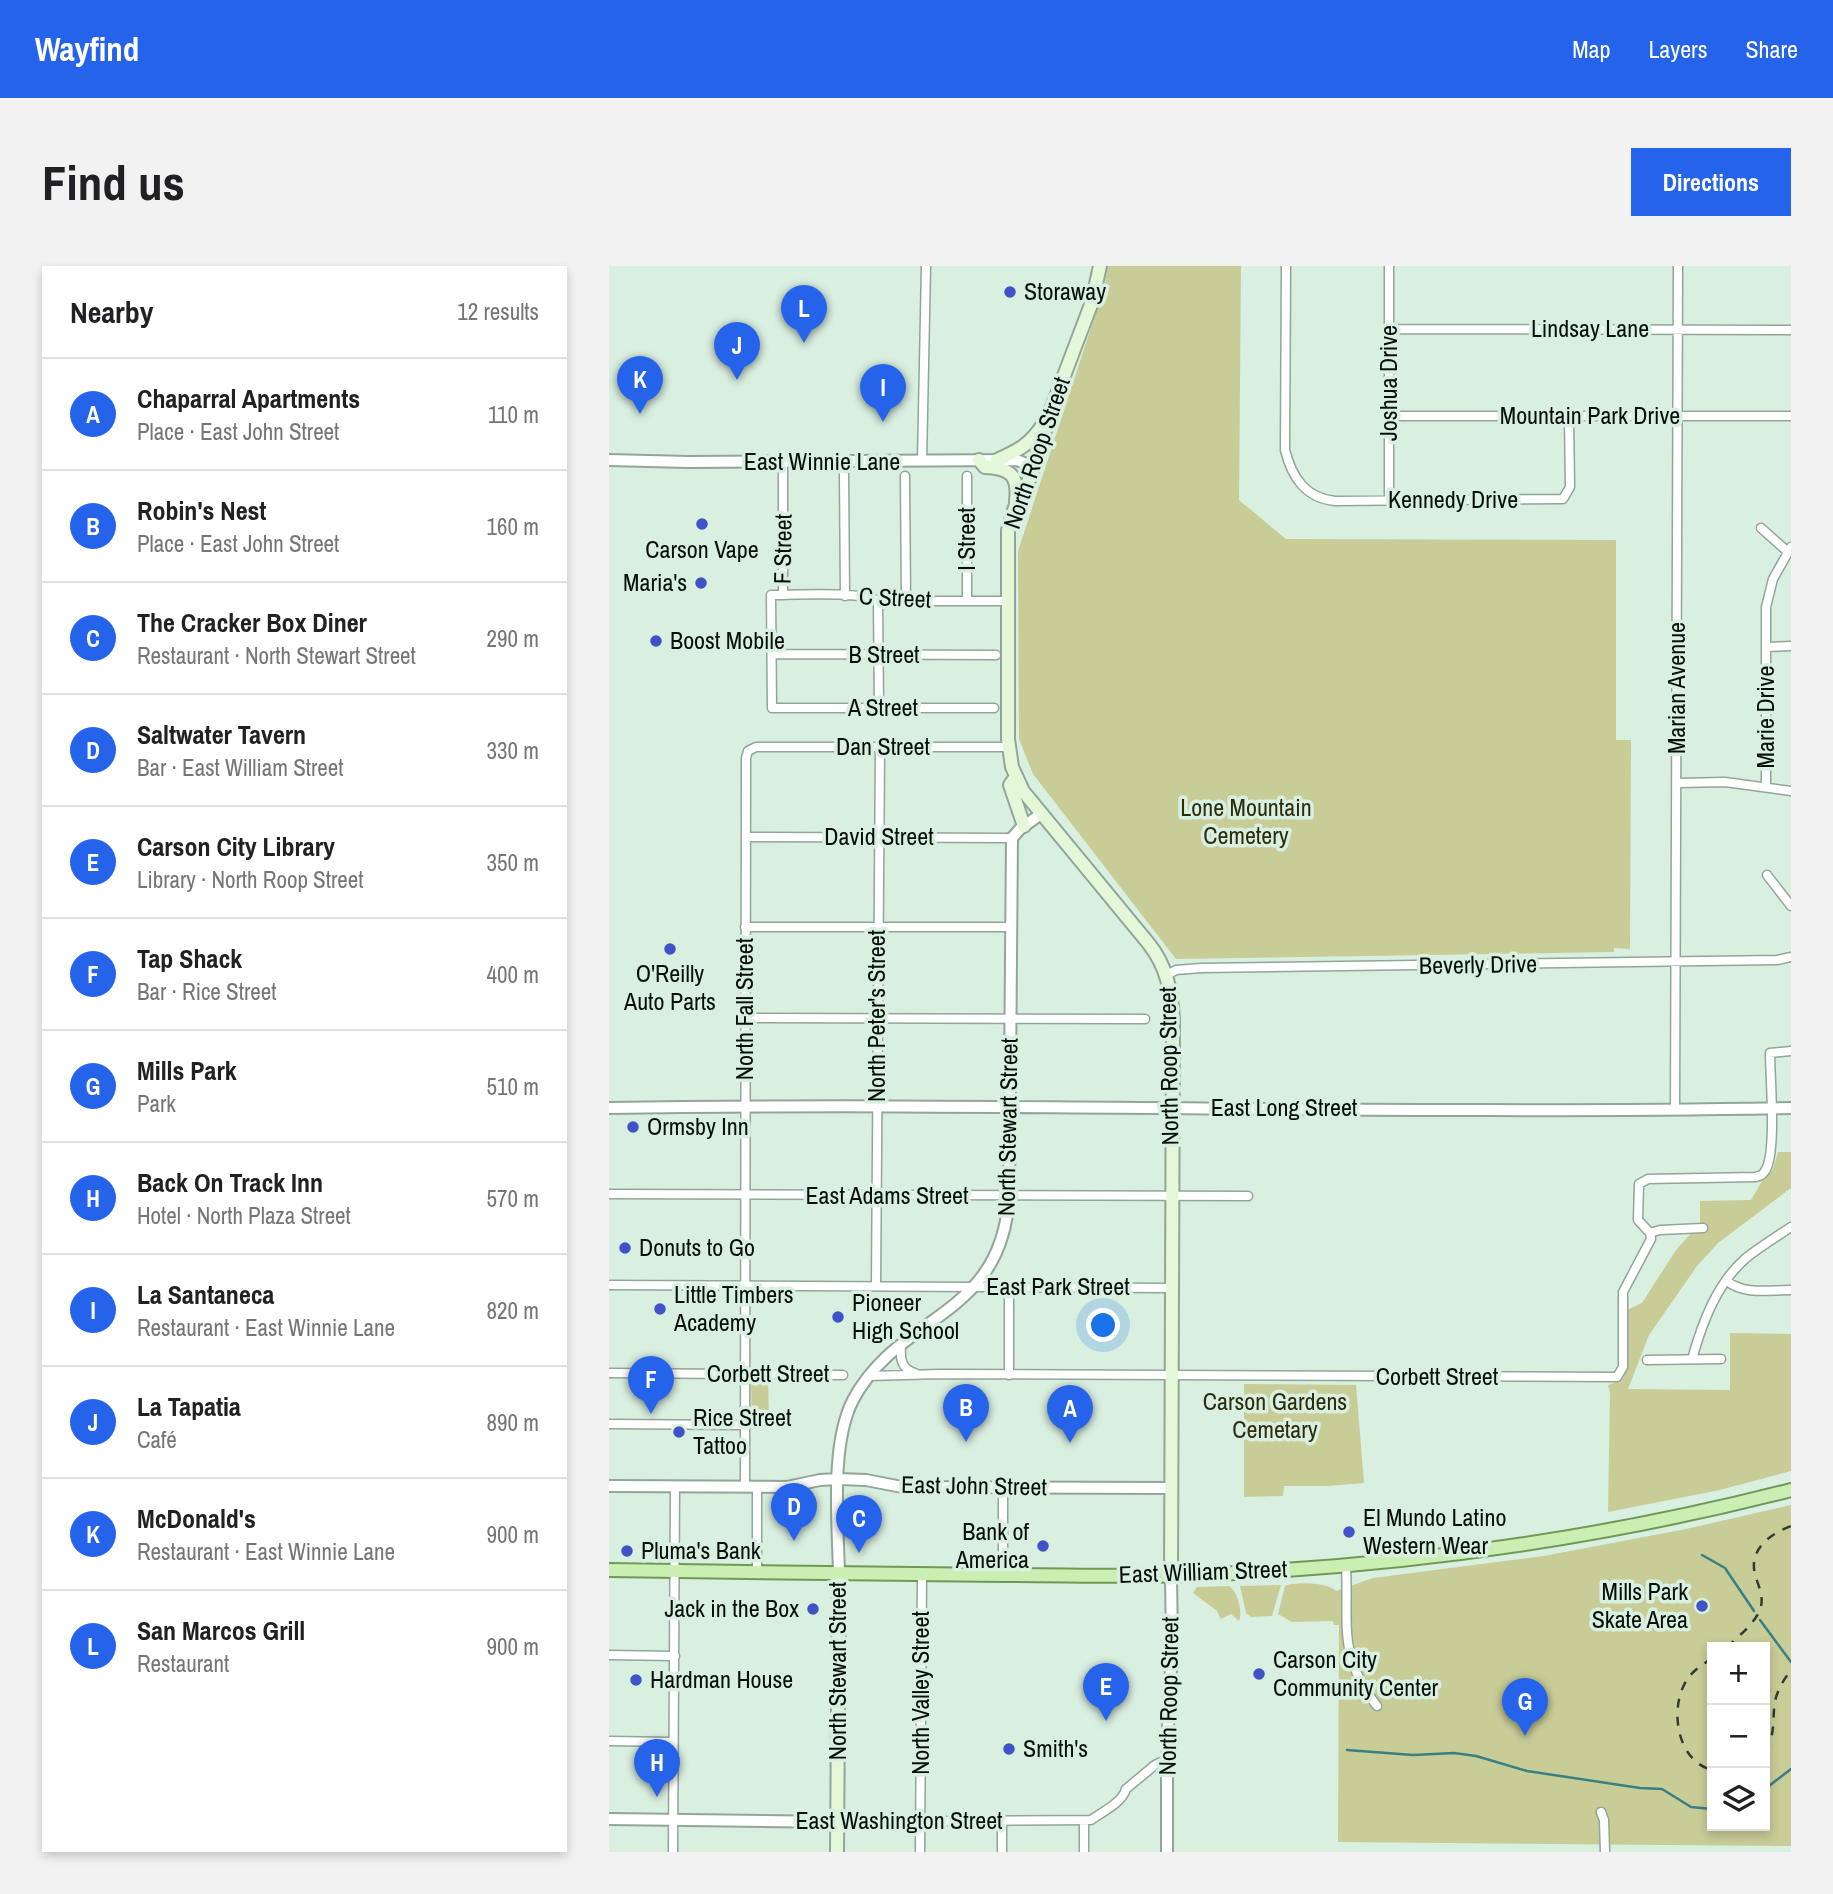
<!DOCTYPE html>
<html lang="en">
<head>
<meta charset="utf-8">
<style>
	:root { --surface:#fff; --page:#f2f2f2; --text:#202124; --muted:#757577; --line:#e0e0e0; --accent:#2563eb }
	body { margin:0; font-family:"Archivo Narrow",sans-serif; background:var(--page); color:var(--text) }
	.controls { position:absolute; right:21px; bottom:21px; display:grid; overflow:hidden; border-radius:0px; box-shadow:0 4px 10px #0003 }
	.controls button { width:63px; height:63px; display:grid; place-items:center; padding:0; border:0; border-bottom:2px solid var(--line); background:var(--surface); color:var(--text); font:35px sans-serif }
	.you { position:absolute; left:495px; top:1060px; width:24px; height:24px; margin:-18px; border:5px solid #fff; border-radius:50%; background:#1a73e8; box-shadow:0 0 0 10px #1a73e833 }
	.badge { display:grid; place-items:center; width:46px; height:46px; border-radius:50%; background:var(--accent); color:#fff; font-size:23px; font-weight:700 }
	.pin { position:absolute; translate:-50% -58px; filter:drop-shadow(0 2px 4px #0008) }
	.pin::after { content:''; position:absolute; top:37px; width:24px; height:21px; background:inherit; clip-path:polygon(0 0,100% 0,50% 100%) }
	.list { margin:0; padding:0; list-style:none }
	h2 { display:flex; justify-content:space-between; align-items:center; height:91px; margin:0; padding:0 28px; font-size:30px }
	h2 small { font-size:23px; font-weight:400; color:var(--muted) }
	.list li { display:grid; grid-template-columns:46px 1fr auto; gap:21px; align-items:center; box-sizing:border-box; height:112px; padding:0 28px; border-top:2px solid var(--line) }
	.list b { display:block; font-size:26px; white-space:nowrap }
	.list p { margin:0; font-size:23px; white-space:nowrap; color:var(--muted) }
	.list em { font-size:23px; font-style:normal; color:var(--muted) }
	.icon { flex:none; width:38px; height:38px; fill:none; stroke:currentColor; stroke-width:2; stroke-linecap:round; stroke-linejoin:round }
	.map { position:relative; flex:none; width:1182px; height:1586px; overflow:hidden; border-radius:0px }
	header { display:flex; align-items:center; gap:42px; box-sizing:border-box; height:98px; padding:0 35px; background:var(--accent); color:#fff }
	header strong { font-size:33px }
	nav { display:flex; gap:38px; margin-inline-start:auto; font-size:24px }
	.intro { display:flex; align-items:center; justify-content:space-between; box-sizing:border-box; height:168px; padding:0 42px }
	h1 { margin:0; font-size:49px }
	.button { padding:18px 32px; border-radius:0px; background:var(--accent); color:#fff; font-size:24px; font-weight:700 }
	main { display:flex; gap:42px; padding:0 42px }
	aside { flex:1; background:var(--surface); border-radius:0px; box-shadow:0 4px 10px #0003 }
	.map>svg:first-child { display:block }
	.green { fill:#c8cc97; fill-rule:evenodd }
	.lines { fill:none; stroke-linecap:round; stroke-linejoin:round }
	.stream { stroke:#3a7f83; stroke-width:2.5 }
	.minor-casing { stroke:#91a698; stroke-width:11 }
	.tertiary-casing { stroke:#91a698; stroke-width:14 }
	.secondary-casing { stroke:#91a698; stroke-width:16 }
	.primary-casing { stroke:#709957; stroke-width:16 }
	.minor { stroke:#fff; stroke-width:8 }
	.tertiary { stroke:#fff; stroke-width:10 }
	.secondary { stroke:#e5f7d9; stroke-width:12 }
	.primary { stroke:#cbeeb3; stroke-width:12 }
	.rail { stroke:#303b34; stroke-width:2.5; stroke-dasharray:9 9; stroke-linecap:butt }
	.poi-dot { fill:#3f52c6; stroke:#d9efe0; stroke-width:2.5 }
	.labels { text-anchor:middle; stroke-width:7; stroke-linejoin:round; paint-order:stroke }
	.poi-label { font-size:24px; fill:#070f0a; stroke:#d9efe0; text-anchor:start }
	.street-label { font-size:24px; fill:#070f0a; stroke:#d9efe0 }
	.park-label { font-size:24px; fill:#2c2d0f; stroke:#d9efe0 }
</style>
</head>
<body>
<header>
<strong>Wayfind</strong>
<nav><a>Map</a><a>Layers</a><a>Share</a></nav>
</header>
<div class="intro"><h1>Find us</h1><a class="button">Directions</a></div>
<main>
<aside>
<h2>Nearby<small>12 results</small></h2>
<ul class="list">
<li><span class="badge">A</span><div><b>Chaparral Apartments</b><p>Place · East John Street</p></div><em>110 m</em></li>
<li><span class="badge">B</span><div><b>Robin's Nest</b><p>Place · East John Street</p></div><em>160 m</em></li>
<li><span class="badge">C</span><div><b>The Cracker Box Diner</b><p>Restaurant · North Stewart Street</p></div><em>290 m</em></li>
<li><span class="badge">D</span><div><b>Saltwater Tavern</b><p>Bar · East William Street</p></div><em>330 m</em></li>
<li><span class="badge">E</span><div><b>Carson City Library</b><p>Library · North Roop Street</p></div><em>350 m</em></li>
<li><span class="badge">F</span><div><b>Tap Shack</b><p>Bar · Rice Street</p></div><em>400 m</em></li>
<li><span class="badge">G</span><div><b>Mills Park</b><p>Park</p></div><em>510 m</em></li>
<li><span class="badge">H</span><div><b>Back On Track Inn</b><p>Hotel · North Plaza Street</p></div><em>570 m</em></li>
<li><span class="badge">I</span><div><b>La Santaneca</b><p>Restaurant · East Winnie Lane</p></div><em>820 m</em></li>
<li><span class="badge">J</span><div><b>La Tapatia</b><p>Café</p></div><em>890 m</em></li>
<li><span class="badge">K</span><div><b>McDonald's</b><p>Restaurant · East Winnie Lane</p></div><em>900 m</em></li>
<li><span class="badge">L</span><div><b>San Marcos Grill</b><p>Restaurant</p></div><em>900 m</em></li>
</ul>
</aside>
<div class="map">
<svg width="1182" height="1586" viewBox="0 0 1182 1586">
	<rect width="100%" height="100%" fill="#d9efe0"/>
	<path class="green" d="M 499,0 L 632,0 L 630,234 L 677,273 L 1007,274 L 1007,474 L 1022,474 L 1021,683 L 1005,682 L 1005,686 L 567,693 L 424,508 L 410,473 L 409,285 L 495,22 Z
		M 1169,886 L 1182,886 L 1182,922 L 1109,977 L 1088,1000 L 1040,1069 L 1019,1123 L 1121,1124 L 1121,1067 L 1182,1068 L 1182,1205 L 1111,1224 L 999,1246 L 1001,1127 L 999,1119 L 1008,1116 L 1016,1103 L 1018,1044 L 1033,1037 L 1067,984 L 1091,957 L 1091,935 L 1142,934 L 1153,915 L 1164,903 Z
		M 159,1114 L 160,1151 L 143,1152 L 142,1115 Z
		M 635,1118 L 747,1119 L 755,1217 L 718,1220 L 675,1220 L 674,1230 L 635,1231 Z
		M 1182,1239 L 1182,1580 L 729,1576 L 730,1359 L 725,1359 L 724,1355 L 683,1356 L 669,1348 L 676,1320 C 686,1315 721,1317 727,1325 L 764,1312 L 935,1290 L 1077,1263 ZM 1103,1381 L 1156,1381 L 1156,1560 L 1103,1560 Z
		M 672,1319 L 663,1350 L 642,1351 L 637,1347 L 631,1320 Z
		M 620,1320 C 629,1326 634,1346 630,1355 L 622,1348 L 612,1353 L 608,1345 L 584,1327 L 588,1321 Z"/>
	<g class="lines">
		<path class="stream" d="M 1093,1289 L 1116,1302 L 1145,1345
			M 1151,1354 L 1182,1396
			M 738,1484 L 804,1489 L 845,1487 L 867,1490 L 918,1505 L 1031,1522 L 1053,1523 L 1082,1541 L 1103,1543
			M 1156,1523 L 1182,1503"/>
		<g class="minor-casing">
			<path id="minor" d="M 677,0 L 676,184 C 683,211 696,232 726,235 L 954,233 L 961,221 L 960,150
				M 780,0 L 780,234
				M 780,63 L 1182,64
				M 779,150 L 1182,150
				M 313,195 L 317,0
				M 174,196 L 174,329
				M 235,208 L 236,330
				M 296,210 L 297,335
				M 358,210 L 358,335
				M 1152,262 L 1179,286
				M 269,335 L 270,443
				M 1157,381 L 1182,380
				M 163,388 L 387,389
				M 385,442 L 163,442 L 162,329 C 185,329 250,325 269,335 L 398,335
				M 1068,517 L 1116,516 L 1182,525
				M 1157,521 L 1157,341 L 1164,313 L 1182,281
				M 137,571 L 403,572
				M 1158,609 L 1182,640
				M 136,661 L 402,661
				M 558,709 L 567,704 L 592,702 L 1168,694 L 1182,691
				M 136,752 L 536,753
				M 1066,843 L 1069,0
				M 0,928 L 639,930
				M 1041,967 L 1051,964 L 1094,962
				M 1118,1015 C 1135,1029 1160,1024 1182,1024
				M 0,1019 L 563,1022
				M 267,1020 L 271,481
				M 400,1021 L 400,1109
				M 292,1079 C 291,1092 292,1103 306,1107
				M 1083,1093 C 1093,1058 1107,1018 1137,992 C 1151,981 1167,971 1182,961
				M 1038,1094 L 1112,1093
				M 0,1107 L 234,1109
				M 259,1110 L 331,1108 L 1008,1111 L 1014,1101 L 1014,1026 L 1042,973 L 1041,967 L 1029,954 L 1030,918 L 1039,913 L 1147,911 C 1152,909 1153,910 1156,905 C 1168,888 1161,811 1161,787 L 1182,785
				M 0,1158 L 136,1159
				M 136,1221 L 137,492 L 139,485 L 147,481 L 400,481
				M 737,1299 C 740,1358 728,1390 768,1440
				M 148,1306 L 148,1221
				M 394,1309 L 394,1221
				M 0,1389 L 66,1390
				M 0,1475 L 64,1476
				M 992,1546 L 995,1554 L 996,1586
				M 228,1556 L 482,1554 C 493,1546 513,1537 517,1523 L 546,1499 L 558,1493
				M 64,1586 L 66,1220
				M 311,1586 L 313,1309
				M 393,1586 L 393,1556
				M 475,1586 L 475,1555"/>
		</g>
		<g class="tertiary-casing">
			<path id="tertiary" d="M 0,194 L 79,196 L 408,194 L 425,201
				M 0,842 C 394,836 788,849 1182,842
				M 0,1220 L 178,1221 L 211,1214 L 229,1213 L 257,1214 L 293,1221 L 563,1222
				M 230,1308 C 229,1257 221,1179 244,1134 C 291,1046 393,1053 400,930 L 403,572 L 411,563 L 432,548
				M 0,1553 L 228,1556
				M 558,1586 L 558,1481 L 563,1381 L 562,1309"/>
		</g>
		<g class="secondary-casing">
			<path id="secondary" d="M 491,0 L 483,36 L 442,144 L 425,201 L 414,229 L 407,238 L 399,264 L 399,473 L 403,501 L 414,525 L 540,678 C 558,701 562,724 564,753 L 562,1309
				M 370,194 L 376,201 C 401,202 410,209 407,235
				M 388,194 C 410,184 422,178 435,157
				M 406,512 L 401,519 L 415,560
				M 228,1586 L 230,1308"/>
		</g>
		<g class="primary-casing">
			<path id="primary" d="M 0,1304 C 131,1306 263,1308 394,1309 C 458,1309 522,1311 586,1309 C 786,1301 988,1274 1182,1224"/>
		</g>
		<use href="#minor" class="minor"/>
		<use href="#tertiary" class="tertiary"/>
		<use href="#secondary" class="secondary"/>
		<use href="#primary" class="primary"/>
		<path class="rail" d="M 1118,1381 C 1129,1371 1145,1358 1151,1344 C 1155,1333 1151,1323 1147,1312 C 1138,1285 1159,1269 1182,1260
			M 1103,1392 C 1092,1400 1081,1406 1075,1419 C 1061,1447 1069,1495 1103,1504
			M 1156,1486 C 1167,1469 1163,1453 1166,1435 C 1169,1423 1175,1413 1182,1404"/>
	</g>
	<g class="poi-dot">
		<circle cx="401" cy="26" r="7"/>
		<circle cx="93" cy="258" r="7"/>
		<circle cx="92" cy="317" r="7"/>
		<circle cx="47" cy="375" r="7"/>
		<circle cx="61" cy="683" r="7"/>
		<circle cx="24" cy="861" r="7"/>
		<circle cx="16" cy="982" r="7"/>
		<circle cx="51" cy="1043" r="7"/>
		<circle cx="229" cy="1051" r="7"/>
		<circle cx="70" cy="1166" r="7"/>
		<circle cx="740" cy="1266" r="7"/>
		<circle cx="434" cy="1280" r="7"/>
		<circle cx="18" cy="1285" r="7"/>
		<circle cx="1093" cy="1340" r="7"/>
		<circle cx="204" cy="1343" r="7"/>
		<circle cx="650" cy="1408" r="7"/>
		<circle cx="27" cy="1414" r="7"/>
		<circle cx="400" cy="1483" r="7"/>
	</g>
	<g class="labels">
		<g class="poi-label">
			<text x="415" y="34">Storaway</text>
			<text x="93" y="292" text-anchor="middle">Carson Vape</text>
			<text x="78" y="325" text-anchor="end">Maria's</text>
			<text x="61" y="383">Boost Mobile</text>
			<text x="61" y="716" text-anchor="middle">O'Reilly<tspan x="61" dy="28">Auto Parts</tspan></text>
			<text x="38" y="869">Ormsby Inn</text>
			<text x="30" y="990">Donuts to Go</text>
			<text x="65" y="1037">Little Timbers<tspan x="65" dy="28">Academy</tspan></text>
			<text x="243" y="1045">Pioneer<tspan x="243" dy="28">High School</tspan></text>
			<text x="84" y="1160">Rice Street<tspan x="84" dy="28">Tattoo</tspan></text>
			<text x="754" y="1260">El Mundo Latino<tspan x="754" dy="28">Western Wear</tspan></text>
			<text x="420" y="1274" text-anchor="end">Bank of<tspan x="420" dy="28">America</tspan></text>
			<text x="32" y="1293">Pluma's Bank</text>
			<text x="1079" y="1334" text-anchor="end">Mills Park<tspan x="1079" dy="28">Skate Area</tspan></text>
			<text x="190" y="1351" text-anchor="end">Jack in the Box</text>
			<text x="664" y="1402">Carson City<tspan x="664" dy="28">Community Center</tspan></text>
			<text x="41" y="1422">Hardman House</text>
			<text x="414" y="1491">Smith's</text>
		</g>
		<g class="street-label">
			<text x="981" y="71">Lindsay Lane</text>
			<text transform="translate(780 117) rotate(-90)" y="8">Joshua Drive</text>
			<text x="981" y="158">Mountain Park Drive</text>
			<text transform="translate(428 187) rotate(-71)" y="8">North Roop Street</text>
			<text x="213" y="204">East Winnie Lane</text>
			<text x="844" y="242">Kennedy Drive</text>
			<text transform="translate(358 273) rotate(-90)" y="8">I Street</text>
			<text transform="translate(174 283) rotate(-89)" y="8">F Street</text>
			<text transform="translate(286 332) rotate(3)" y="8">C Street</text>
			<text x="275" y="397">B Street</text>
			<text transform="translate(1068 422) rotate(-90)" y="8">Marian Avenue</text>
			<text x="274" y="450">A Street</text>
			<text transform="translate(1157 451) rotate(-90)" y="8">Marie Drive</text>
			<text x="274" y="489">Dan Street</text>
			<text x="270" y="579">David Street</text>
			<text transform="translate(869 699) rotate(-1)" y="8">Beverly Drive</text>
			<text transform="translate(136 743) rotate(-90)" y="8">North Fall Street</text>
			<text transform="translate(268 750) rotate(-90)" y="8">North Peter's Street</text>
			<text transform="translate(560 800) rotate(-91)" y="8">North Roop Street</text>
			<text x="675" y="850">East Long Street</text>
			<text transform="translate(399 861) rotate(-89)" y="8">North Stewart Street</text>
			<text x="278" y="938">East Adams Street</text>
			<text x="449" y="1029">East Park Street</text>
			<text x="159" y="1116">Corbett Street</text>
			<text x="828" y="1119">Corbett Street</text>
			<text transform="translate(365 1220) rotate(1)" y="8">East John Street</text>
			<text transform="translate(594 1306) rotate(-2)" y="8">East William Street</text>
			<text transform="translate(229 1405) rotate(-90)" y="8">North Stewart Street</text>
			<text transform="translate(312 1427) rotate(-90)" y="8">North Valley Street</text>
			<text transform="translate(560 1430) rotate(-89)" y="8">North Roop Street</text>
			<text x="290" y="1563">East Washington Street</text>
		</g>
		<g class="park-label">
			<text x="637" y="550">Lone Mountain<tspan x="637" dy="28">Cemetery</tspan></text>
			<text x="666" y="1144">Carson Gardens<tspan x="666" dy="28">Cemetary</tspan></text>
		</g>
	</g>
</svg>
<div class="controls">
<button>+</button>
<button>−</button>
<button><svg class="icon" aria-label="layers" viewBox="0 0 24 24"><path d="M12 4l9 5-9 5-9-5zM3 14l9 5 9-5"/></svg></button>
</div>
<div class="you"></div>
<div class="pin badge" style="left:461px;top:1177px">A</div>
<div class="pin badge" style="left:357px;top:1176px">B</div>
<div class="pin badge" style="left:250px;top:1287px">C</div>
<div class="pin badge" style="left:185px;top:1275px">D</div>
<div class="pin badge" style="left:497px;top:1455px">E</div>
<div class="pin badge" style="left:42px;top:1148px">F</div>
<div class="pin badge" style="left:916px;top:1470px">G</div>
<div class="pin badge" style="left:48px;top:1531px">H</div>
<div class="pin badge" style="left:274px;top:156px">I</div>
<div class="pin badge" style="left:128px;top:114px">J</div>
<div class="pin badge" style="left:31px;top:148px">K</div>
<div class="pin badge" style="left:195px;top:77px">L</div>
</div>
</main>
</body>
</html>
